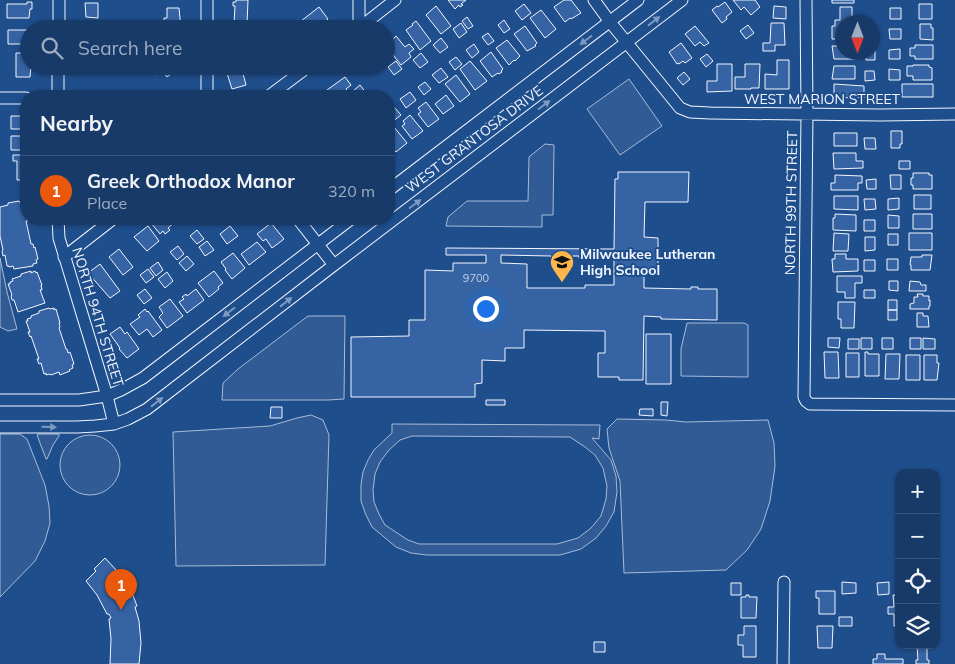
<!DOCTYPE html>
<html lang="en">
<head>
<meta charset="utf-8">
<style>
	:root { --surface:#173a69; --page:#244571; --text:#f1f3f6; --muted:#9eadc0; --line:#36547d; --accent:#ea580c }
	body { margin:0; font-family:Mulish,sans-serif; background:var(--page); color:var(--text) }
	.controls { position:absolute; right:15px; bottom:15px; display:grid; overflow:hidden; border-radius:10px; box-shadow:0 1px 4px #0004 }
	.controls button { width:45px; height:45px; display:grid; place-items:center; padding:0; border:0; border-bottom:1px solid var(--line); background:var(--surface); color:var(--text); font:25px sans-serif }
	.compass { position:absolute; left:835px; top:15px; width:45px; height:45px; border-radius:50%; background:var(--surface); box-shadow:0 1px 4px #0004; rotate:180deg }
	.you { position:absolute; left:485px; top:308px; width:18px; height:18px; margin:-12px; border:4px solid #fff; border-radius:50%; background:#1a73e8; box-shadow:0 0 0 8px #1a73e833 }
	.badge { display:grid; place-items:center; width:32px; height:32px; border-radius:50%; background:var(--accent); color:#fff; font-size:16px; font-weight:700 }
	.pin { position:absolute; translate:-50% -41px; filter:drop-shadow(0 1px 2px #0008) }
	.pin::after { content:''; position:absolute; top:26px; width:18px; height:15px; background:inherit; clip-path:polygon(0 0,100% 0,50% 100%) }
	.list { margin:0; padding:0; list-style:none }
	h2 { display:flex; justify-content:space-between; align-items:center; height:65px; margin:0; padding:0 20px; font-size:21px }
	h2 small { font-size:16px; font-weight:400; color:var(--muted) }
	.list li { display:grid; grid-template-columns:32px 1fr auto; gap:15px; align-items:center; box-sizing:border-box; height:70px; padding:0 20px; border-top:1px solid var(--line) }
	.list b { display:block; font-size:19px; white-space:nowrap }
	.list p { margin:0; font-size:16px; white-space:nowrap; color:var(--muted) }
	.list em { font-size:16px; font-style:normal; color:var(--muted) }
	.icon { flex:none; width:28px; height:28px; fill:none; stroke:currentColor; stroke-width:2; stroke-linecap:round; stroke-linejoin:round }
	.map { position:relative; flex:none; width:955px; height:664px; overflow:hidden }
	.search { position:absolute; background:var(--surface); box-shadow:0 1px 4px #0004; left:20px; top:20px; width:375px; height:55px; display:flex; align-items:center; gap:12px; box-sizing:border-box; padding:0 18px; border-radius:28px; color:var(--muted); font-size:19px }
	.panel { position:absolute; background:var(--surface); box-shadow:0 1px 4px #0004; left:20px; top:90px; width:375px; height:135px; border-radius:20px }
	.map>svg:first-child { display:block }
	.built { fill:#305b95; stroke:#a8bbd7; fill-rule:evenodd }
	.building { fill:#3563a3; stroke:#f2f6ff; fill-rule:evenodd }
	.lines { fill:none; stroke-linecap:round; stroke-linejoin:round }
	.minor-casing { stroke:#f2f6ff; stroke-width:13 }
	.minor { stroke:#1f4e8c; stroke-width:11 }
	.oneway { fill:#7e9ac0 }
	.labels { text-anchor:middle; stroke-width:4; stroke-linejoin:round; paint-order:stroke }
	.number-label { font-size:11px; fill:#c3d1e8 }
	.street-label { font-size:14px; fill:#f2f6ff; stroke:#1f4e8c }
	.poi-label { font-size:14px; font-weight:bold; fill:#f2f6ff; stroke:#1f4e8c; text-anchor:start }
</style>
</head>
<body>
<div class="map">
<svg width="955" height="664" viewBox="0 0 955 664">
	<rect width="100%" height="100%" fill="#1f4e8c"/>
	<path class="built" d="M 629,79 L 662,126 L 620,155 L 587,109 Z
		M 545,144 L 554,145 L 553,215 L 542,215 L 542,227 L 446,226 L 448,217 L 467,201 L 528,201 L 529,157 Z
		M 0,258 L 7,292 L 17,329 L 8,331 L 0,327 Z
		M 308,316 L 345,316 L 344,399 L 328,400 L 222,400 L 223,383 L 238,369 Z
		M 687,323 L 744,323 L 748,325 L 748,377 L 681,376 L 681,349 Z
		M 311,415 L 323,420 L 329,435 L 325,565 L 176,566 L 173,432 L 270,426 L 297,418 Z
		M 617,419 L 666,420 L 686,422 L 768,420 L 774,443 L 775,466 L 770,501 L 761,529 L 747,550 L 726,570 L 624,573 L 620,481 L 609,448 L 607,429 Z
		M 392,424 L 600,425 L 599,439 L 592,438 L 611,460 L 616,476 L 617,492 L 614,512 L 606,526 L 596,538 L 581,549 L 560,555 L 427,555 L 411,553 L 396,547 L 372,527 L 366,515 L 361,501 L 361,485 L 363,472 L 368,460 L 374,450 L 392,433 ZM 412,436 L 570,437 L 585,447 L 595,455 L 603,468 L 607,486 L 606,499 L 601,516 L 591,528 L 578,538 L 557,544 L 419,544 L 408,540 L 385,525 L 379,514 L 374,502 L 373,490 L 375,474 L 380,462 L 389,450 L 400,440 Z
		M 0,434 L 20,434 L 27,439 L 45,485 L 49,506 L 50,523 L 45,541 L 35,561 L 0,597 Z
		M 38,434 L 59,434 L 59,436 L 53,445 L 47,459 L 46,459 L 37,435 Z
		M60 465a30 30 0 1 1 60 0a30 30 0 1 1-60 0Z"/>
	<path class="building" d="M 236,0 L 248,0 L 247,24 L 234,24 L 235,6 L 233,6 L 233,2 L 236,2 Z
		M 448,0 L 466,0 L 461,4 L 463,5 L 460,7 L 459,5 L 455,9 Z
		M 564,0 L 571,0 L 581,13 L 571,19 L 570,18 L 565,22 L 554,7 Z
		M 733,0 L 755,0 L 760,7 L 751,15 L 744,7 L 741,10 Z
		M 832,0 L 854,0 L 854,3 L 832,3 Z
		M 27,2 L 32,2 L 32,9 L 30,9 L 29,18 L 7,18 L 7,4 L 27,4 Z
		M 725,2 L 732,12 L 726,17 L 727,19 L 722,23 L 712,10 L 717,6 L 718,7 Z
		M 85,3 L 98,3 L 98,18 L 86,17 Z
		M 524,4 L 531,13 L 522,20 L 515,11 Z
		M 919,4 L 932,4 L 932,19 L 919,19 Z
		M 436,6 L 451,26 L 441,34 L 426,15 Z
		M 774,6 L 786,7 L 786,19 L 773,18 Z
		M 319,7 L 328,19 L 317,28 L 318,29 L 300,29 L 296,25 Z
		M 840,7 L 852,7 L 852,18 L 849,18 L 849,22 L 842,22 L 842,39 L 832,39 L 832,26 L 835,26 L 835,20 L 840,20 Z
		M 167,8 L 179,8 L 181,29 L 164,29 L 164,18 L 167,18 Z
		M 890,8 L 901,8 L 901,19 L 890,19 Z
		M 541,10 L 556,29 L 545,38 L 530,18 Z
		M 467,17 L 473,26 L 468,29 L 462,21 Z
		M 504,20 L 510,29 L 504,33 L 498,25 Z
		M 416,21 L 431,41 L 420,50 L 406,30 L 413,25 L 412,24 Z
		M 461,23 L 467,32 L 459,38 L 453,29 Z
		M 771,23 L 784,23 L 785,45 L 775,45 L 775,51 L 763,51 L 763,43 L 770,43 Z
		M 920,24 L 931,24 L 931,28 L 933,28 L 933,40 L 920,39 Z
		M 748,25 L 754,33 L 746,39 L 740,31 Z
		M 525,26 L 537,43 L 535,45 L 536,46 L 527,51 L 514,34 Z
		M 695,26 L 709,43 L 704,46 L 700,42 L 695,46 L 685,34 Z
		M 889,29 L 901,29 L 901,39 L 890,39 Z
		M 8,30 L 29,30 L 29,44 L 8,44 Z
		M 488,33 L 494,41 L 488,45 L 482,37 Z
		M 396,36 L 405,47 L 409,44 L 414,49 L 409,53 L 411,57 L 401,65 L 386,46 Z
		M 441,38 L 448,47 L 440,53 L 433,45 Z
		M 507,40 L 520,56 L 515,61 L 514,60 L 509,65 L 496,48 Z
		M 681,43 L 692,58 L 685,63 L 683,61 L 679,64 L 679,63 L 677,64 L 669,52 Z
		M 474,44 L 479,52 L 472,58 L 466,50 Z
		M 915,45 L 933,45 L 933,59 L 915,59 L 915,56 L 910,56 L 910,48 L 915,48 Z
		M 832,46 L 842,46 L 842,52 L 858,52 L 858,59 L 834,59 Z
		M 900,49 L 900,59 L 889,59 L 889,50 Z
		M 872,50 L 875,50 L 875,60 L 866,60 L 866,52 L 872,52 Z
		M 491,52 L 503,69 L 501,71 L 502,72 L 499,74 L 498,73 L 492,77 L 480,61 Z
		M 16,53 L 29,53 L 29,66 L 31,66 L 30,77 L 16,77 Z
		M 421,53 L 428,62 L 420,68 L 413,60 Z
		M 707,54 L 713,61 L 706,67 L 700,59 Z
		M 456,57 L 462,64 L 455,70 L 449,62 Z
		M 777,60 L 789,60 L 789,89 L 765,89 L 765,74 L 777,75 Z
		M 396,61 L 402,69 L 394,75 L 388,67 Z
		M 470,61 L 487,81 L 475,90 L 460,69 Z
		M 717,64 L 732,64 L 732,91 L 707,92 L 707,81 L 717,81 Z
		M 745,64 L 760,64 L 759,88 L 751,88 L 751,89 L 735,89 L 735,77 L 745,77 Z
		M 913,65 L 929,65 L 929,67 L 932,68 L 932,80 L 913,80 L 913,76 L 907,76 L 907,66 L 913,66 Z
		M 100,66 L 122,66 L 122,70 L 115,70 L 115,74 L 100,74 Z
		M 150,66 L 182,66 L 167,77 L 163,71 L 156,75 Z
		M 227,66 L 241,66 L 246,85 L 232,89 L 225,67 Z
		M 362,66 L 379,66 L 368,74 Z
		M 834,66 L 855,66 L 855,79 L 832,79 Z
		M 441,68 L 448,77 L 439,83 L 432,75 Z
		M 889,69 L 900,70 L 900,80 L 889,80 Z
		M 865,71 L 874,71 L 875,80 L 865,81 Z
		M 684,72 L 690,79 L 683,85 L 677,78 Z
		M 456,75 L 470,94 L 460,102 L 445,84 Z
		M 345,77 L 351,85 L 346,89 L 348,91 L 340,96 L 331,96 L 327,90 Z
		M 425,82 L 431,89 L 424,95 L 418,87 Z
		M 834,84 L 864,86 L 864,98 L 855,97 L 855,98 L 834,97 Z
		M 902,84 L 933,84 L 933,97 L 902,97 Z
		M 360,85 L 367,94 L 365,96 L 357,96 L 353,91 Z
		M 410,92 L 416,100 L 406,108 L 400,99 Z
		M 446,95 L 454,106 L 443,114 L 435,104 Z
		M 426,102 L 439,119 L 428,127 L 418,114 L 421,112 L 418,108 Z
		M 394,107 L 401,115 L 392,122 L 389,117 L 389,111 Z
		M 410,115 L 423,131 L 412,139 L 402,126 L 405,124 L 403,121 Z
		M 11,116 L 26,116 L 26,129 L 11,129 Z
		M 394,127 L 407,143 L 396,152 L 389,144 L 389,131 Z
		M 891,131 L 902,131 L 902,144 L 900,144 L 900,148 L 891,148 Z
		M 834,133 L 857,133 L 857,146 L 834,146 Z
		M 11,136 L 26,136 L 26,150 L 11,150 Z
		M 864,138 L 875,138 L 876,149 L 865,149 Z
		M 833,153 L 856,153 L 856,161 L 863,161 L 863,168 L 834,169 Z
		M 13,155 L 23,155 L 23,166 L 26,166 L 26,180 L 17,180 L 17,161 L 13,161 Z
		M 899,161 L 910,161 L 910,169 L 899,169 Z
		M 618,172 L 689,172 L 688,202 L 645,202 L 644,237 L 658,238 L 658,268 L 644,268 L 644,288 L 691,289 L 691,287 L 698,287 L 698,289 L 717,289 L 717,320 L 661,319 L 661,317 L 644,316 L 643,380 L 619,380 L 619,377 L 598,377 L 598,353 L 605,353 L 605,331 L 524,330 L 524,348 L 505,348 L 505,361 L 482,360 L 482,383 L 475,384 L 475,397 L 351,397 L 351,337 L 409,336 L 409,320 L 425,320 L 425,270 L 453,271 L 453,263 L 486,263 L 486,255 L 446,255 L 446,248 L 614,249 L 615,179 L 618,179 ZM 501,255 L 551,256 L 551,257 L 565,258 L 565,256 L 579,256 L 579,258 L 592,258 L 592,256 L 614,256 L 614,285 L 585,285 L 585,288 L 527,288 L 527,264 L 501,263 Z
		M 913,173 L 929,173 L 929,175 L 932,175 L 932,189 L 913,189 L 913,185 L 911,185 L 911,178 L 913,178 Z
		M 835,175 L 862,176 L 862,183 L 858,183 L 858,190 L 831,190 L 831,183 L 835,183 Z
		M 890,175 L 901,175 L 901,189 L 891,189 Z
		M 876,179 L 876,189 L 867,189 L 866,180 Z
		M 914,195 L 931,195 L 931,209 L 914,209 Z
		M 834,196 L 858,196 L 858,210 L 834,209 Z
		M 899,198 L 899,209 L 888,210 L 888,199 Z
		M 864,199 L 875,199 L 876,209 L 865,210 Z
		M 19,201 L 19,202 L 22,202 L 23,204 L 25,203 L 26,210 L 26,219 L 28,221 L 26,221 L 31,244 L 33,244 L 34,248 L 35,247 L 38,259 L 36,260 L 37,263 L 33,264 L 33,266 L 14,269 L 13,266 L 9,267 L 9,266 L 7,266 L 5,255 L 3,256 L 2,251 L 3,250 L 0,236 L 0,207 L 8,205 L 8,203 Z
		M 835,214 L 856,215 L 856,231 L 833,230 L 833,218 L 835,218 Z
		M 913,214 L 932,214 L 932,229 L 913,229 Z
		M 888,215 L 899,216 L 899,228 L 888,228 Z
		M 157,219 L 174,219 L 176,221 L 168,228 L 170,230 L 165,234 L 163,231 L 160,234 L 151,223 Z
		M 864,220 L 875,220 L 875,231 L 864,231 Z
		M 271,223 L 284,239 L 272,248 L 266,239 L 263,241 L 257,234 Z
		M 148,226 L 159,241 L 147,251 L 134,237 Z
		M 230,226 L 238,236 L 227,244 L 220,234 Z
		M 197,230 L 204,239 L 197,244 L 190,236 Z
		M 834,233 L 849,234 L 848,251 L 833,251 Z
		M 909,233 L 932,233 L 932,250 L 909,250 Z
		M 888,234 L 898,234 L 898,245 L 888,245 Z
		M 865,237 L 875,237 L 875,250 L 865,251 Z
		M 207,241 L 214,250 L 205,256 L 199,247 Z
		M 257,242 L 266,252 L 249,265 L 241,254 Z
		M 178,246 L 184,254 L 177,260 L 170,252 Z
		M 119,249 L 133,267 L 123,275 L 109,257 Z
		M 233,253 L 245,268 L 232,279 L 225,270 L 226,269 L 221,262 Z
		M 835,254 L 846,254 L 846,259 L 858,259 L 858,271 L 833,272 L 832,259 L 835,259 Z
		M 922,255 L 932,255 L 930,270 L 911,270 L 911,265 L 910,265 L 911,257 L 922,257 Z
		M 187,256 L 194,264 L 186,271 L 179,263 Z
		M 887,259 L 898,259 L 898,270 L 887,270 Z
		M 864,260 L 875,260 L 875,271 L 864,271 Z
		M 158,262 L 163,270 L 156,276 L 150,268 Z
		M 100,264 L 120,291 L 110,298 L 88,273 Z
		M 148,269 L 154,277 L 146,283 L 140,275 Z
		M 31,271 L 31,273 L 35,271 L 36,273 L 37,272 L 42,285 L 41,285 L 42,290 L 40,290 L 45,303 L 18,312 L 14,300 L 12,300 L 11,296 L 12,295 L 8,284 L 10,284 L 10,282 L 13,281 L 12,279 L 21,276 L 21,274 Z
		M 214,271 L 223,283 L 218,287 L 219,289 L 209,297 L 198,283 Z
		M 167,272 L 173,281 L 165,288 L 158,279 Z
		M 837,276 L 862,276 L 862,283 L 855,283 L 855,298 L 845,298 L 845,292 L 837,292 Z
		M 889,281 L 898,281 L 898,291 L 889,290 Z
		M 910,281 L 920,282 L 921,285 L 926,285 L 926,291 L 909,291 Z
		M 145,289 L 152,298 L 144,304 L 137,295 Z
		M 196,289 L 204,300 L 187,313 L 179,302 L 184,299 L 182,297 L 186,294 L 187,296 Z
		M 864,290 L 875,290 L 875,298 L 864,298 Z
		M 917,294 L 923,294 L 923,296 L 929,296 L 929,301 L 930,300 L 930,306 L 929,306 L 929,309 L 910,309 L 910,304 L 914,303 L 914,297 L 918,297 Z
		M 170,299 L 183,316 L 167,328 L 159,317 L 163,313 L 159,307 Z
		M 888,300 L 897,300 L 897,310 L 888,310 Z
		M 838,302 L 855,302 L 854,328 L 841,328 L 841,319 L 838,319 Z
		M 49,308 L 50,309 L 54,308 L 54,310 L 56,309 L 60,323 L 59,323 L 60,327 L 59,328 L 66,349 L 67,349 L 68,353 L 70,352 L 74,364 L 72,365 L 73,368 L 69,370 L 70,371 L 60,375 L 59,372 L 51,375 L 50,374 L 46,375 L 46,373 L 44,374 L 41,363 L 39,364 L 37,359 L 39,359 L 31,336 L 30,337 L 28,332 L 30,332 L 26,321 L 28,321 L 27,319 L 31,318 L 31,316 L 39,313 L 39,311 Z
		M 145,309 L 147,312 L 148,311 L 162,330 L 153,337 L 147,329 L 139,335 L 130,324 L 140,317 L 138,315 Z
		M 888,310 L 897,310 L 897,320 L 888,320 Z
		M 917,313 L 923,313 L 923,316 L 928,316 L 929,327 L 917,327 Z
		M 120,327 L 125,334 L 127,332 L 139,349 L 127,358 L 119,349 L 120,348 L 110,334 Z
		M 646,334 L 671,334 L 671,384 L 646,384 Z
		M 828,338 L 840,338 L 839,348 L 828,347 Z
		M 861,338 L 872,338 L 872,349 L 861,349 Z
		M 882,338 L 893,338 L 893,349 L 882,349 Z
		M 910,338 L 921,338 L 921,349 L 910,349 Z
		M 923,338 L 935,339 L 935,349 L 923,349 Z
		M 848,339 L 859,339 L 859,349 L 848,349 Z
		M 824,352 L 838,352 L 839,378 L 825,378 Z
		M 865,352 L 868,352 L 868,354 L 879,354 L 879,376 L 865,376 Z
		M 846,353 L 859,353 L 859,377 L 846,377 Z
		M 886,354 L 900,354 L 899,379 L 885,379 Z
		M 906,355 L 920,355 L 920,380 L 906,380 Z
		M 924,355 L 937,355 L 937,363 L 939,363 L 937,380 L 924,380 Z
		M 486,400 L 505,400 L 505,405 L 486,405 Z
		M 661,402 L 668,402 L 667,416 L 661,415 Z
		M 271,407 L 282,407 L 282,418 L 270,418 Z
		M 640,409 L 653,409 L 653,416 L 639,415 Z
		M 105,558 L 117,571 L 128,588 L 130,588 L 137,606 L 135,607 L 139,621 L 141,643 L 139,664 L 110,664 L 111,639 L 109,619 L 111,618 L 109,614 L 107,614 L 97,595 L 86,581 L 96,571 L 94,569 Z
		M 842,582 L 856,583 L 856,593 L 842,594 Z
		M 889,582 L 889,594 L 878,595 L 877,583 Z
		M 731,583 L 741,583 L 741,595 L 731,595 Z
		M 816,591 L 835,591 L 835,614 L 819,614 L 819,598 L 816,598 Z
		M 898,594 L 899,626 L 894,626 L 894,614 L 888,614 L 888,607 L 894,607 L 893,595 L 898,595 Z
		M 746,595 L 749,595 L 749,597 L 757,597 L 756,618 L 741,618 L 741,597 L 746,597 Z
		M 839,617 L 852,617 L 852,626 L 839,626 Z
		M 744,626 L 756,626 L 756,657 L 743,657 L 743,645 L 738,645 L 738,635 L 744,635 Z
		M 817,626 L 833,626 L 832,648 L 818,648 Z
		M 594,642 L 605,642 L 605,652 L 594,652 Z
		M 917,646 L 927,646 L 927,660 L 929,660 L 929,664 L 916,664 L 916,660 L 918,660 Z
		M 877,654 L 885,654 L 885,659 L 903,659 L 903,664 L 873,664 L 873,659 L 877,659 Z"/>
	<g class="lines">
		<g class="minor-casing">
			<path id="minor" d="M 207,0 L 207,29
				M 359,0 L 359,28
				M 594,0 L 610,22 L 680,108 L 690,112 L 710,113 L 880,115 L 955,114
				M 806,0 L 807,113 L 804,397 L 806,401 L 810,404 L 955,405
				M 59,29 L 59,0
				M 358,29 L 395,0
				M 207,66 L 207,96
				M 58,96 L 58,66
				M 269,96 L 309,66
				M 0,98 L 26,98
				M 389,190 L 638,0
				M 58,219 L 59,238 L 107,396 L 114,424
				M 298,219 L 334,265
				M 64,257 L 113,219
				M 0,400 L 79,400 L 107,396 L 121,390 L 143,378 L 351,219
				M 0,427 L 77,427 L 95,426 L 114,424 L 128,419 L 147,409 L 334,265 L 682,0
				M 783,664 L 784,582"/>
		</g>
		<use href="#minor" class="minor"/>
	</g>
	<defs><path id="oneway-solid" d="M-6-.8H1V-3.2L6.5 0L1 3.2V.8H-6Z" transform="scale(1.25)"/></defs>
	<g class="oneway">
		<use href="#oneway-solid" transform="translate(654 21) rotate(-38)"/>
		<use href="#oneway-solid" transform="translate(586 40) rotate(143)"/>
		<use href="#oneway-solid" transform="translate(544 105) rotate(-37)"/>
		<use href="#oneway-solid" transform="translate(415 204) rotate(-37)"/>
		<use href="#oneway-solid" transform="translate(286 302) rotate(-38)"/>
		<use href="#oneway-solid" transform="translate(229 312) rotate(143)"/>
		<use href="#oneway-solid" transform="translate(157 402) rotate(-38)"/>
		<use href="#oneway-solid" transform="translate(49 427) rotate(1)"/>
	</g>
	<defs>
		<g id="school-pin" transform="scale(1.25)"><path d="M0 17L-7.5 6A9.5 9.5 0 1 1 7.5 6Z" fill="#ffb74d" stroke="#1f4e8c"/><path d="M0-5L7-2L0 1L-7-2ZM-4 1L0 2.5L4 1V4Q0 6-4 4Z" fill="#111"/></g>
	</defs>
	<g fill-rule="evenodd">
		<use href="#school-pin" x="562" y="262"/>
	</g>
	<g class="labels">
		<g class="number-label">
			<text x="476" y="282">9700</text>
		</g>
		<g class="street-label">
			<text x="822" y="104">WEST MARION STREET</text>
			<text transform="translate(474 139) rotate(-37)" y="5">WEST GRANTOSA DRIVE</text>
			<text transform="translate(791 203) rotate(-89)" y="5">NORTH 99TH STREET</text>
			<text transform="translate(98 317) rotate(73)" y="5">NORTH 94TH STREET</text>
		</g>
		<g class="poi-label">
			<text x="580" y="259">Milwaukee Lutheran<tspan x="580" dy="16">High School</tspan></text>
		</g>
	</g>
</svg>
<div class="controls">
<button>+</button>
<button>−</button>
<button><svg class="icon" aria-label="locate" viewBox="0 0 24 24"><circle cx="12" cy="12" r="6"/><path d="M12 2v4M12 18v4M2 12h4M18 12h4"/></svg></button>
<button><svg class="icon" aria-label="layers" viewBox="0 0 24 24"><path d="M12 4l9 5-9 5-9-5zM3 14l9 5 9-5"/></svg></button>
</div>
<svg class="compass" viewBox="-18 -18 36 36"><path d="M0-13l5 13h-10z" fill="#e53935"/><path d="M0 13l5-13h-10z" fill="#9eadc0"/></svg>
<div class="you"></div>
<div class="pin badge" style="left:121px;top:610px">1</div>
<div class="search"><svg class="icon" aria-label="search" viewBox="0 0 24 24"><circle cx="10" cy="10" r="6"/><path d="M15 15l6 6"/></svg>Search here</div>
<section class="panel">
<h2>Nearby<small></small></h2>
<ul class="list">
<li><span class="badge">1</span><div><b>Greek Orthodox Manor</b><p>Place</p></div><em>320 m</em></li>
</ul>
</section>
</div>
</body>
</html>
